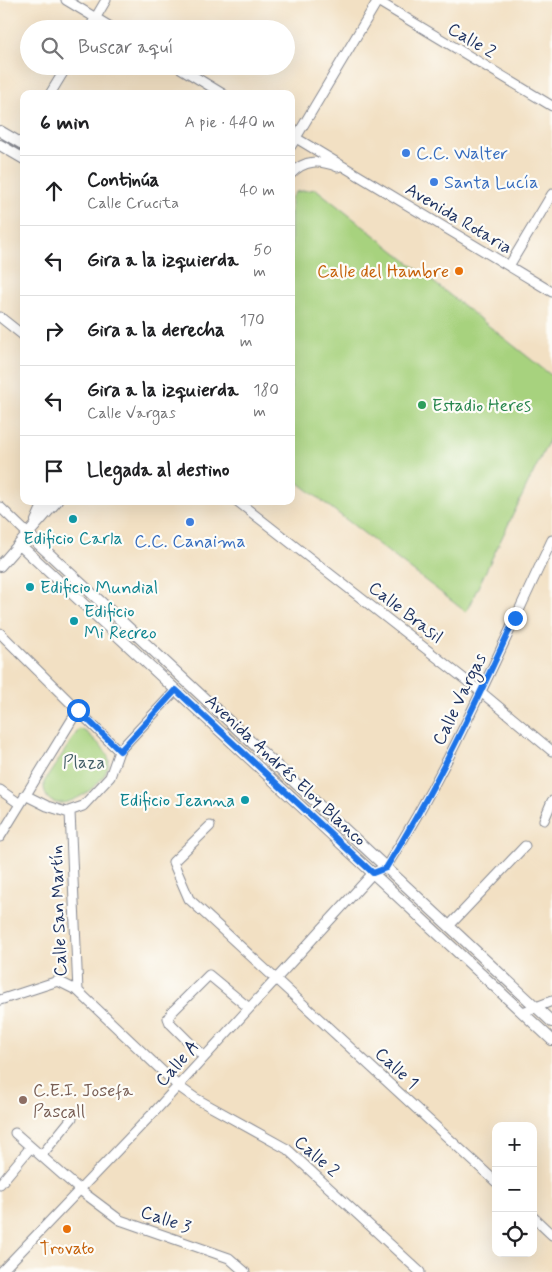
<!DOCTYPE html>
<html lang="es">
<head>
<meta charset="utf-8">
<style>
	:root { --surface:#fff; --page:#f6f6f6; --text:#202124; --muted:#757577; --line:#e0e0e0 }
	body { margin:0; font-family:Mynerve,sans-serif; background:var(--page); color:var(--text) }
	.controls { position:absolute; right:15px; bottom:15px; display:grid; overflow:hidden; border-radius:10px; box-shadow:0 5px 20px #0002 }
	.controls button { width:45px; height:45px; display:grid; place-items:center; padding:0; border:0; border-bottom:1px solid var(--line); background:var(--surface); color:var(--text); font:25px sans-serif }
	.stop { position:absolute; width:15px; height:15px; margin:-11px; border:4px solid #1a73e8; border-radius:50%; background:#fff }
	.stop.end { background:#1a73e8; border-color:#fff; box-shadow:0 1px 5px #0008 }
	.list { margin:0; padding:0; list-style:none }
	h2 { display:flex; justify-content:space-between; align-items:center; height:65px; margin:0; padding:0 20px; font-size:21px }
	h2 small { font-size:16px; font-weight:400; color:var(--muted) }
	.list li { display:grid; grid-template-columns:32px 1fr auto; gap:15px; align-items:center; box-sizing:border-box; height:70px; padding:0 20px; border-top:1px solid var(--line) }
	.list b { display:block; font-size:19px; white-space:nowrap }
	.list p { margin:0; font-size:16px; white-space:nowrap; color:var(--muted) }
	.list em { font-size:16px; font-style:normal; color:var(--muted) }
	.icon { flex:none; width:28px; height:28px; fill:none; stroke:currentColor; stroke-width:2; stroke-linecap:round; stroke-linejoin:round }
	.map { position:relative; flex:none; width:552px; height:1272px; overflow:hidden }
	.search { position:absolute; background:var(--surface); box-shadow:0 5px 20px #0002; left:20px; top:20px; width:275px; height:55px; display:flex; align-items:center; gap:12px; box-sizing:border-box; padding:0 18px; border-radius:28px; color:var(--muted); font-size:19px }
	.panel { position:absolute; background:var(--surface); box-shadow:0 5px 20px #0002; left:20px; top:90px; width:275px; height:415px; border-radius:10px }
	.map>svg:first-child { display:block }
	.green { fill:#a7d27e; stroke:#61806e }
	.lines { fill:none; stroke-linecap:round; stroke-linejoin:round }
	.minor-casing { stroke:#868890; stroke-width:11 }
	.tertiary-casing { stroke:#868890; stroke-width:12 }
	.minor { stroke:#fff; stroke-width:9 }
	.tertiary { stroke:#fff; stroke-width:10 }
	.route { stroke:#1a73e8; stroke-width:6 }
	.shop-dot { fill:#3f7fe0; stroke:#fdfcf7; stroke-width:2 }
	.food-dot { fill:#e8710a; stroke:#fdfcf7; stroke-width:2 }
	.leisure-dot { fill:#2e9e5b; stroke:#fdfcf7; stroke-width:2 }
	.culture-dot { fill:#0f9aa8; stroke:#fdfcf7; stroke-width:2 }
	.education-dot { fill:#8d6e63; stroke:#fdfcf7; stroke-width:2 }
	.labels { text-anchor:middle; stroke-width:4.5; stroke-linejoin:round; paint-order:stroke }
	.street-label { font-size:18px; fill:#1b2f5e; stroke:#fdfcf7 }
	.shop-label { font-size:18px; fill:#366cbe; stroke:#fdfcf7; text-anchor:start }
	.food-label { font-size:18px; fill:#c56008; stroke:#fdfcf7; text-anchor:end }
	.leisure-label { font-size:18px; fill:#27864d; stroke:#fdfcf7; text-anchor:start }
	.culture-label { font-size:18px; fill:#0d838f; stroke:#fdfcf7; text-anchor:start }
	.park-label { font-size:18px; fill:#456068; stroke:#fdfcf7 }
	.education-label { font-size:18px; fill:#785e54; stroke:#fdfcf7; text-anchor:start }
</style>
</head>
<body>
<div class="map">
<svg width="552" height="1272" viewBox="0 0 552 1272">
	<rect width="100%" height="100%" fill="#fdfcf7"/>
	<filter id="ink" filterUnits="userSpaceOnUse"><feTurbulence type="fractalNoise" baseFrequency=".02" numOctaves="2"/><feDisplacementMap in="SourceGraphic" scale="10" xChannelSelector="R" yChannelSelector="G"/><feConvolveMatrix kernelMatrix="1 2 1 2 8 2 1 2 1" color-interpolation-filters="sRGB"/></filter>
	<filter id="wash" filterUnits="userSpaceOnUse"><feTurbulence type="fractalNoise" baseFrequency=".0096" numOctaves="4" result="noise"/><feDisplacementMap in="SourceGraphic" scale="20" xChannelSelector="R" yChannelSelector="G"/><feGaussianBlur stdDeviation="1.12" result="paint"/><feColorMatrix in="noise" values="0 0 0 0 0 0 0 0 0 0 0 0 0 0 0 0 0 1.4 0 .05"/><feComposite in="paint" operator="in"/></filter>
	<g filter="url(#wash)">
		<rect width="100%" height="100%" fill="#f2e0c3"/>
		<path class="green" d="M 316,189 L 552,376 L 552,434 L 466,612 L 291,477 L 291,198 L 296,192 Z
			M 79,729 C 86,730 92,738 97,742 C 103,748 109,754 109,762 C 108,788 42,828 44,782 Z"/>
	</g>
	<g filter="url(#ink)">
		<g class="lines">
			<g class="minor-casing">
				<path id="minor" d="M 66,0 L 114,29
					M 376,0 L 552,106
					M 89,29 L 106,0
					M 177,66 L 223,94
					M 50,94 L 67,66
					M 291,135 L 552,292
					M 291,146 L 378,0
					M 291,174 C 305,159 320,160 338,167
					M 509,266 L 552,194
					M 0,317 L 24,336
					M 237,501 L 481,692 L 552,751
					M 0,507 L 29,535
					M 0,633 L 119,751
					M 0,790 L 20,804
					M 25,795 L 47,806 L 66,812 L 83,806 L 110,777 L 119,751 L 176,690
					M 70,812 L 78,991 L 178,1086 L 195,1098 L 287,1149 L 420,1272
					M 544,820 L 552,801
					M 210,826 L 173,862 L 189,899 L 496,1182
					M 0,837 L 78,710
					M 449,926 L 525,846
					M 0,1000 L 58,981 L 78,991
					M 523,1012 L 552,1001
					M 204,1057 L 170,1023 L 168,1018 L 172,1012 L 209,975 L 249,1008
					M 15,1133 L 80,1190 L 120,1220 L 229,1258 L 245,1272
					M 41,1156 L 72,1118
					M 0,1184 L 31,1147
					M 533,1217 L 552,1235
					M 1,1272 L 157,1109 L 373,873 L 386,867 C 452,764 499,651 552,540"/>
			</g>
			<g class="tertiary-casing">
				<path id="tertiary" d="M 0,131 L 24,145
					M 0,145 L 24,159
					M 36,521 L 45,501
					M 29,535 L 552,1022
					M 20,545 L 552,1040
					M 0,566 L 57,501"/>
			</g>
			<use href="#minor" class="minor"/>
			<use href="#tertiary" class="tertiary"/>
		</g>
	</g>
	<g class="lines" filter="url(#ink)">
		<path class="route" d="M 78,710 L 120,751 L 176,690 L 373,873 L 386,868 C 436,788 476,703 515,618"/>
	</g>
	<g class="shop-dot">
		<circle cx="406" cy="153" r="5"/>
		<circle cx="434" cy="182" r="5"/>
		<circle cx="190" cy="522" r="5"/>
	</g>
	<g class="food-dot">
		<circle cx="459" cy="271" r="5"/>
		<circle cx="67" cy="1229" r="5"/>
	</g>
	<circle class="leisure-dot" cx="422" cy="405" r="5"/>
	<g class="culture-dot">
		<circle cx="73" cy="519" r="5"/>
		<circle cx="30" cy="587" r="5"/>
		<circle cx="74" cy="621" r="5"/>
		<circle cx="245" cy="800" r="5"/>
	</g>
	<circle class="education-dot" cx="23" cy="1100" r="5"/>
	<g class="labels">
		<g class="street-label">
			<text transform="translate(472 40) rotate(31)" y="6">Calle 2</text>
			<text transform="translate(459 218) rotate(31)" y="6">Avenida Rotaria</text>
			<text transform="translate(406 612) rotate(38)" y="6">Calle Brasil</text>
			<text transform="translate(459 699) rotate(-64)" y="6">Calle Vargas</text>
			<text transform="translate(286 770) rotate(43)" y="6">Avenida Andrés Eloy Blanco</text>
			<text transform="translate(58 911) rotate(-92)" y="6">Calle San Martín</text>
			<text transform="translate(177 1063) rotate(-48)" y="6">Calle A</text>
			<text transform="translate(397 1068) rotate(43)" y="6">Calle 1</text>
			<text transform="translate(317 1156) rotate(41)" y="6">Calle 2</text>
			<text transform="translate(166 1219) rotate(19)" y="6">Calle 3</text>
		</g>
		<g class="shop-label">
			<text x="416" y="159">C.C. Walter</text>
			<text x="444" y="188">Santa Lucía</text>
			<text x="190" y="547" text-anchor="middle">C.C. Canaima</text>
		</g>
		<g class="food-label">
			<text x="449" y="277">Calle del Hambre</text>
			<text x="67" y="1254" text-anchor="middle">Trovato</text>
		</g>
		<g class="leisure-label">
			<text x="432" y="411">Estadio Heres</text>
		</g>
		<g class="culture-label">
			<text x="73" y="544" text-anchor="middle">Edificio Carla</text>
			<text x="40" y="593">Edificio Mundial</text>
			<text x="84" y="617">Edificio<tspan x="84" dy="21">Mi Recreo</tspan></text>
			<text x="235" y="806" text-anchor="end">Edificio Jeanna</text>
		</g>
		<g class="park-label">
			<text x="84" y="768">Plaza</text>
		</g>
		<g class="education-label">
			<text x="33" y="1096">C.E.I. Josefa<tspan x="33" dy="21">Pascall</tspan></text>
		</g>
	</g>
</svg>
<div class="controls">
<button>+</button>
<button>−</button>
<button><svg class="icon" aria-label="locate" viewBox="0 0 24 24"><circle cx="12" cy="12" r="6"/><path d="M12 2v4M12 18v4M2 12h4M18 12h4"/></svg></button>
</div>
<div class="stop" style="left:78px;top:710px"></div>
<div class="stop end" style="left:515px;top:618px"></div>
<div class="search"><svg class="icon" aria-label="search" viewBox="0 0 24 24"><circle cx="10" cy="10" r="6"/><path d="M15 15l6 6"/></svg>Buscar aquí</div>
<section class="panel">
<h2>6 min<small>A pie · 440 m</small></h2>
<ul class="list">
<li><svg class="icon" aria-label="ahead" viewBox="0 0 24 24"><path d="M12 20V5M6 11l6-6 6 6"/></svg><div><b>Continúa</b><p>Calle Crucita</p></div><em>40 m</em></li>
<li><svg class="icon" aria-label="left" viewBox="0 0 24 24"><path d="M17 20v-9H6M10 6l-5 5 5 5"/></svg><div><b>Gira a la izquierda</b></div><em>50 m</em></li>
<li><svg class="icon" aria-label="right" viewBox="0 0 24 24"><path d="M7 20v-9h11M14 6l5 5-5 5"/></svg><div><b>Gira a la derecha</b></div><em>170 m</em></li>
<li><svg class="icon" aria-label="left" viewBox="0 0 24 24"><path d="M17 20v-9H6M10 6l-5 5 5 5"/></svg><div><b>Gira a la izquierda</b><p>Calle Vargas</p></div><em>180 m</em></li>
<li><svg class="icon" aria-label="arrive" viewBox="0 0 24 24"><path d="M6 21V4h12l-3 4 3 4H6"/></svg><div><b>Llegada al destino</b></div></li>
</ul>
</section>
</div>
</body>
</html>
